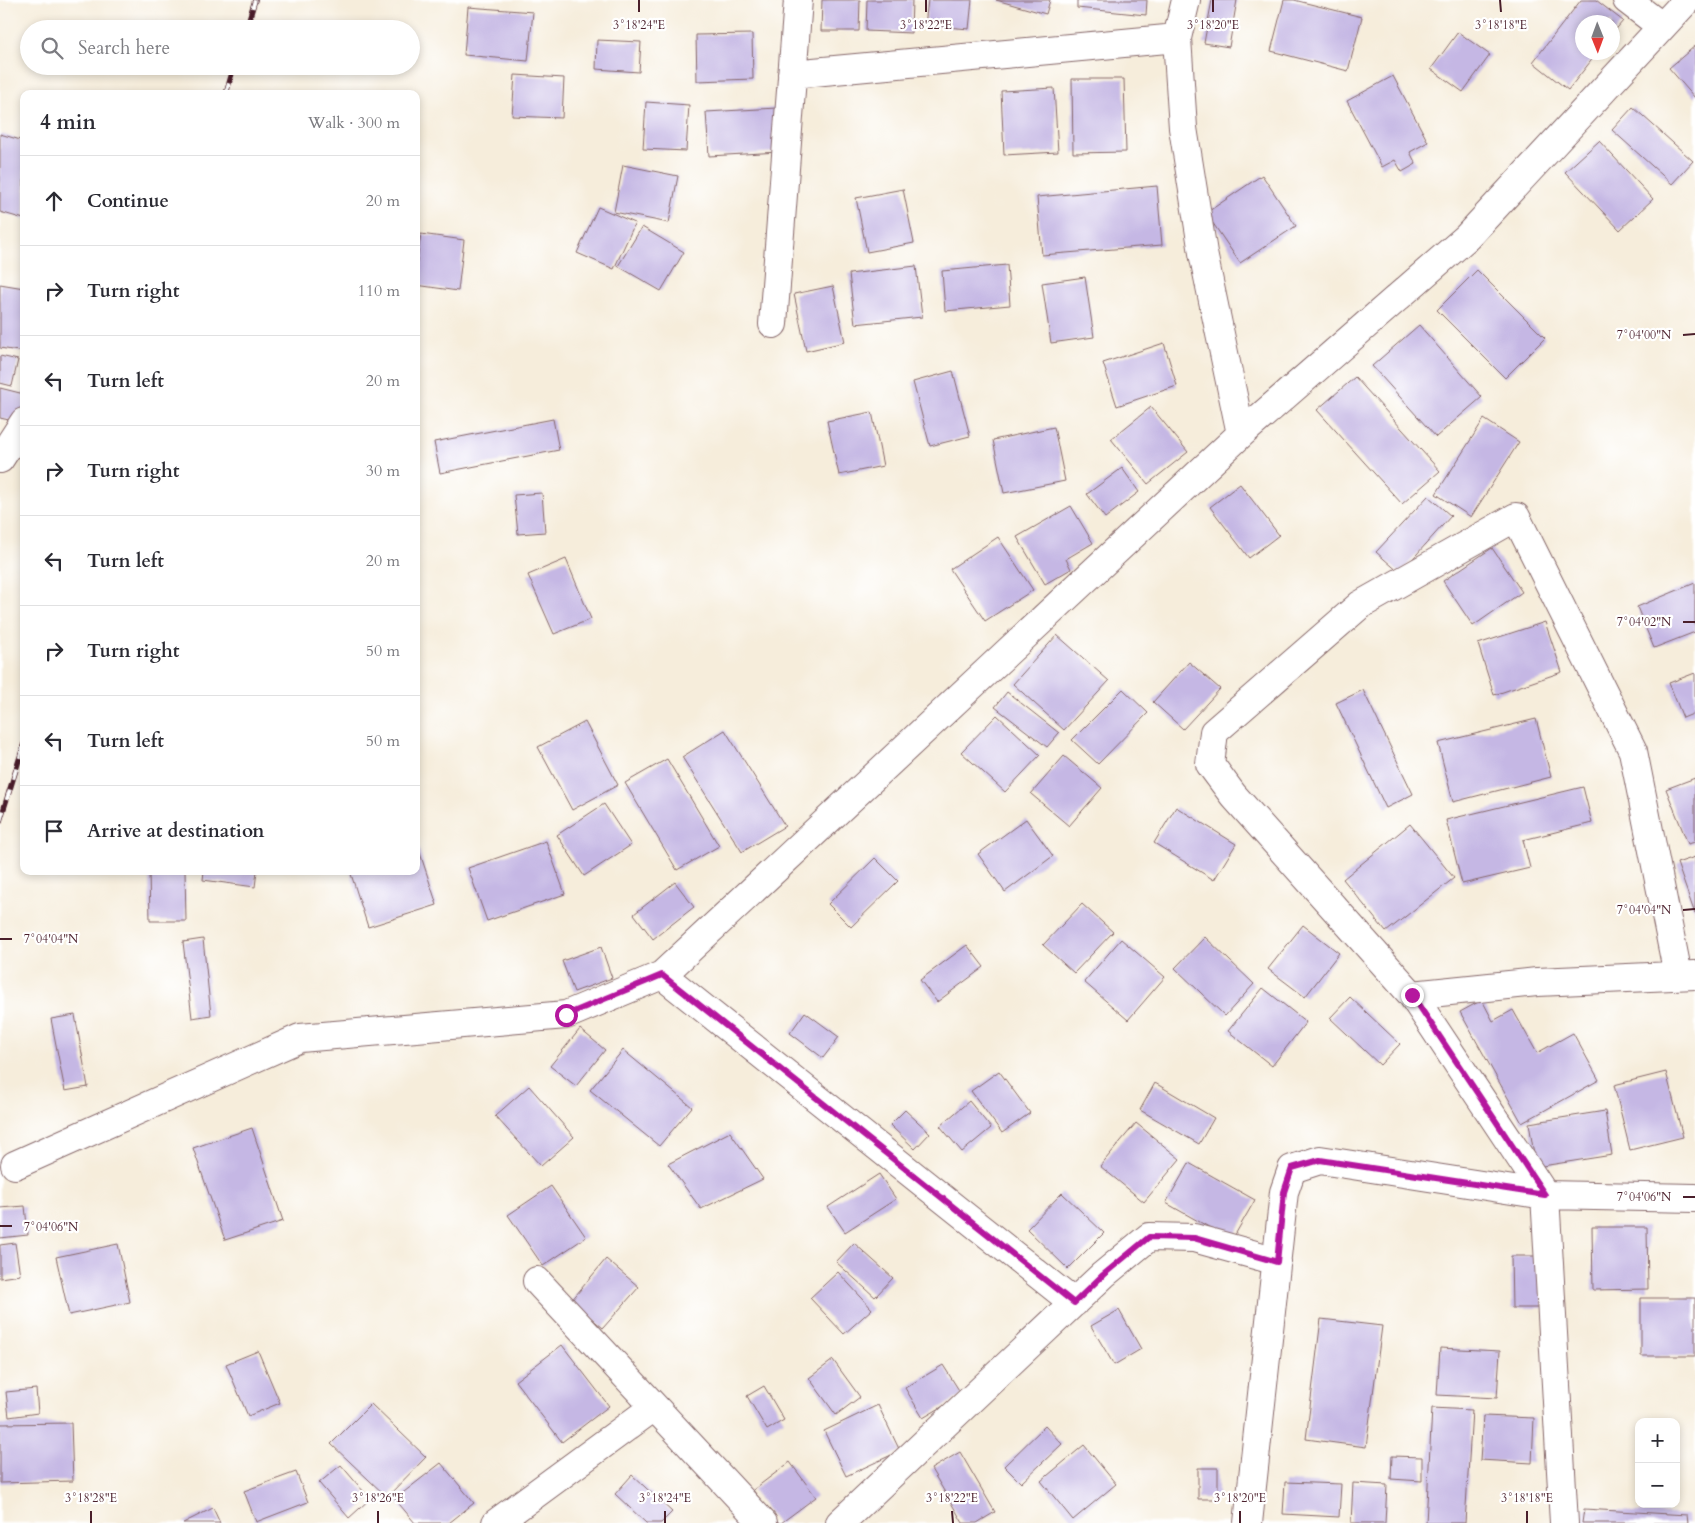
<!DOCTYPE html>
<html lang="en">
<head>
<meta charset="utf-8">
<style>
	:root { --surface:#fff; --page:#f7f7f7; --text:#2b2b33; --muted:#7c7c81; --line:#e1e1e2 }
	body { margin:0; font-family:Cardo,serif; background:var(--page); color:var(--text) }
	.controls { position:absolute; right:15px; bottom:15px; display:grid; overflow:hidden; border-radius:10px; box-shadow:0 2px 8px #0003 }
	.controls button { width:45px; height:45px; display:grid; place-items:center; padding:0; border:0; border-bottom:1px solid var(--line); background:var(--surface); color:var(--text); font:25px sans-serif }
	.compass { position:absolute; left:1575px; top:15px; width:45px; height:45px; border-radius:50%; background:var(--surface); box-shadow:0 2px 8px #0003; rotate:179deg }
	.stop { position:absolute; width:15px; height:15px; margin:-11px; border:4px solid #b5179e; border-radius:50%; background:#fff }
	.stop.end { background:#b5179e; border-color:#fff; box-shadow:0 1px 5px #0008 }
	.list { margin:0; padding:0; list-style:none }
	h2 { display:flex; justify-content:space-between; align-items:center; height:65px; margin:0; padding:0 20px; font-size:21px }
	h2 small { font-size:16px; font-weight:400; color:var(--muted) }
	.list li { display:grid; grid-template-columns:32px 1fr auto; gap:15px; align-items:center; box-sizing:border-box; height:90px; padding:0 20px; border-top:1px solid var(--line) }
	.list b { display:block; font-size:19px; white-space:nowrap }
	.list em { font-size:16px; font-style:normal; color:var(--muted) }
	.icon { flex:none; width:28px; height:28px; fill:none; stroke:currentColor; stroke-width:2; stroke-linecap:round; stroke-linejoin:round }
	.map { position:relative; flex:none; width:1695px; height:1523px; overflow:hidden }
	.search { position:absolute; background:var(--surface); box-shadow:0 2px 8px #0003; left:20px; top:20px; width:400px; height:55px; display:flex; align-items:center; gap:12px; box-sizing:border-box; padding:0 18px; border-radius:28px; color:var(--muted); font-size:19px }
	.panel { position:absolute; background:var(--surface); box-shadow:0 2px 8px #0003; left:20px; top:90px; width:400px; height:785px; border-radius:10px }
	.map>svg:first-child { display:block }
	.building { fill:#c5b7e4 }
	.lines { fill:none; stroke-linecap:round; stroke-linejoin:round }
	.minor-casing { stroke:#866769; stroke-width:30 }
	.minor { stroke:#fff; stroke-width:28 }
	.rail-casing { stroke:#4a1f2b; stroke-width:5.5 }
	.rail { stroke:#fff; stroke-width:4; stroke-dasharray:11; stroke-linecap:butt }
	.route { stroke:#b5179e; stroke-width:6 }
	.ticks { fill:none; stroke:#4a1f2b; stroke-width:2 }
	.ticks-label { font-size:12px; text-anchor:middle; fill:#4a1f2b; stroke:#fff; stroke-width:4.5; stroke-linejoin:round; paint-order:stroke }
</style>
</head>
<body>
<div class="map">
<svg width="1695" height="1523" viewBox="0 0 1695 1523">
	<rect width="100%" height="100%" fill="#fff"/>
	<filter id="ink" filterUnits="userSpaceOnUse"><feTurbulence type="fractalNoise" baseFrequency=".02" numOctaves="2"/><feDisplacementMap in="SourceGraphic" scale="10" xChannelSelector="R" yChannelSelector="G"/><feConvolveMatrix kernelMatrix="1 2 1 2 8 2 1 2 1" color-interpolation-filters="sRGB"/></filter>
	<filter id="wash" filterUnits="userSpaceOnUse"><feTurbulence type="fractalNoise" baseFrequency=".0096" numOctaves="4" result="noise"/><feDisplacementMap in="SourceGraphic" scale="20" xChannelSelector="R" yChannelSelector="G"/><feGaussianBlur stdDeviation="1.12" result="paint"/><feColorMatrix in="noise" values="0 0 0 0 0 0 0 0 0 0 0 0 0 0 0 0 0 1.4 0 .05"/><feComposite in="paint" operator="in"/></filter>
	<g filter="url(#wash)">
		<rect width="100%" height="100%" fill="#f6eddb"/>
		<g id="blocks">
			<path class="building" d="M 822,0 L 860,0 L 859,31 L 821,31 Z
				M 867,0 L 912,0 L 911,33 L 866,31 Z
				M 928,0 L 972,0 L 969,29 L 925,25 Z
				M 996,0 L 1050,0 L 1046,14 Z
				M 1077,0 L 1147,0 L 1146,15 L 1077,8 Z
				M 1212,0 L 1237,0 L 1229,47 L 1204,43 Z
				M 1284,0 L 1294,0 L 1362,17 L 1348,71 L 1271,51 Z
				M 1581,0 L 1596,0 L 1623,21 L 1612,34 L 1612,22 L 1582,22 L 1582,52 L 1598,52 L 1568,90 L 1533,62 Z
				M 468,7 L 533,12 L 528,61 L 464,55 Z
				M 1458,32 L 1490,55 L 1463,92 L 1431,69 Z
				M 752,34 L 753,79 L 697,81 L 696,35 Z
				M 597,40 L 641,42 L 639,72 L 596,69 Z
				M 1695,46 L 1695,98 L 1669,68 Z
				M 515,75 L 564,78 L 562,118 L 512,116 Z
				M 1393,76 L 1428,142 L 1410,152 L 1416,164 L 1402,172 L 1395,160 L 1382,167 L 1347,101 Z
				M 1072,79 L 1124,79 L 1126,152 L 1073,153 Z
				M 1054,88 L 1058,152 L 1004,155 L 1001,91 Z
				M 646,102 L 689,105 L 686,151 L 643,149 Z
				M 1633,107 L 1693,161 L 1672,184 L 1612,130 Z
				M 777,108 L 779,152 L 709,156 L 706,112 Z
				M 0,134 L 24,141 L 24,219 L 0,212 Z
				M 1599,141 L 1653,199 L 1620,230 L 1565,172 Z
				M 623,165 L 678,176 L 669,223 L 614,212 Z
				M 1262,175 L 1296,226 L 1240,263 L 1206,213 Z
				M 1157,186 L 1162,245 L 1042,255 L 1037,197 Z
				M 903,189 L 914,243 L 867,252 L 856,198 Z
				M 598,207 L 635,223 L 614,269 L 577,253 Z
				M 642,227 L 684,252 L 661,291 L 618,266 Z
				M 421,234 L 464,240 L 458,291 L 416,285 L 416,267 Z
				M 1007,265 L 1010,305 L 945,311 L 942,271 Z
				M 916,266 L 922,317 L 855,324 L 849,274 Z
				M 1477,270 L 1545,338 L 1505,378 L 1437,310 Z
				M 1085,277 L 1094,337 L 1051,343 L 1042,283 Z
				M 0,284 L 24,288 L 24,352 L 0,348 Z
				M 833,286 L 845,342 L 806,351 L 794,294 Z
				M 1419,325 L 1482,397 L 1436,437 L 1372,366 Z
				M 1164,343 L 1177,386 L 1117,406 L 1103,363 Z
				M 0,356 L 18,360 L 12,386 L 0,383 Z
				M 953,371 L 970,436 L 930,446 L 913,382 Z
				M 1355,377 L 1440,471 L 1402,504 L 1317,410 Z
				M 0,388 L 24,394 L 24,414 L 22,423 L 0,418 Z
				M 1151,407 L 1188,452 L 1148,484 L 1111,439 Z
				M 872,412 L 883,466 L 839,475 L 827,421 Z
				M 553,419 L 559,450 L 440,473 L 434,442 Z
				M 1484,419 L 1519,442 L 1471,517 L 1436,494 Z
				M 1054,427 L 1065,481 L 1004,493 L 993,440 Z
				M 1122,468 L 1139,492 L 1105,518 L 1087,494 Z
				M 1240,484 L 1279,535 L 1249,558 L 1210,507 Z
				M 542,493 L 545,532 L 518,534 L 514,495 Z
				M 1428,496 L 1451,516 L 1400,573 L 1376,552 Z
				M 1071,506 L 1093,543 L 1066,559 L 1071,569 L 1045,584 L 1017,537 Z
				M 998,537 L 1033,590 L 985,621 L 950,569 Z
				M 1492,548 L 1522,592 L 1473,626 L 1443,581 Z
				M 566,559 L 591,619 L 554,634 L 528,575 Z
				M 1695,583 L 1695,632 L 1654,648 L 1637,607 Z
				M 1545,622 L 1562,672 L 1494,695 L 1478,644 Z
				M 1057,635 L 1109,681 L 1064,730 L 1013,684 Z
				M 1189,662 L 1220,689 L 1183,729 L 1153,702 Z
				M 1695,673 L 1695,713 L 1683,718 L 1669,683 Z
				M 1123,689 L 1148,713 L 1098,764 L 1072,740 Z
				M 1363,690 L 1413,794 L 1386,808 L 1336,703 Z
				M 1007,692 L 1059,733 L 1047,747 L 995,707 Z
				M 997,715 L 1040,755 L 1005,792 L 961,752 Z
				M 1536,719 L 1551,777 L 1453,802 L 1438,743 Z
				M 585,722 L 618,785 L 572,810 L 538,747 Z
				M 725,730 L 785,826 L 742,852 L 682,757 Z
				M 1064,756 L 1102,788 L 1069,826 L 1031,794 Z
				M 667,759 L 719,846 L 677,870 L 625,783 Z
				M 1695,778 L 1695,842 L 1688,844 L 1666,789 Z
				M 1583,787 L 1592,823 L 1523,840 L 1530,868 L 1462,884 L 1446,820 Z
				M 604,804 L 631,845 L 584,876 L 557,835 Z
				M 1176,807 L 1236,844 L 1214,880 L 1154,843 Z
				M 1026,819 L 1053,856 L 1005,892 L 978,854 Z
				M 1410,824 L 1454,878 L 1386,932 L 1343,879 Z
				M 546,841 L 565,894 L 487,921 L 468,868 Z
				M 418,847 L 437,905 L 368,927 L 350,871 L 416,871 L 416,848 Z
				M 1695,857 L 1695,914 L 1677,863 Z
				M 875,858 L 898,881 L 851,927 L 828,904 Z
				M 149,871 L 185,871 L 186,921 L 150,921 Z
				M 204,871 L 257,871 L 255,887 L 203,880 Z
				M 675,882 L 694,907 L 653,939 L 634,914 Z
				M 1082,904 L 1113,932 L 1074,973 L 1043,945 Z
				M 1303,925 L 1339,953 L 1305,997 L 1268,969 Z
				M 1205,937 L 1254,984 L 1225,1016 L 1175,968 Z
				M 203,939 L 211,1015 L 192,1018 L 183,942 Z
				M 1121,939 L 1165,977 L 1128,1020 L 1084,982 Z
				M 967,945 L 984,967 L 937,1002 L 920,980 Z
				M 601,947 L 612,978 L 574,992 L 562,961 Z
				M 1263,988 L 1306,1022 L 1272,1066 L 1228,1031 Z
				M 1350,997 L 1400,1044 L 1380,1065 L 1330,1018 Z
				M 1482,1000 L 1493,1021 L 1513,1010 L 1537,1053 L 1573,1033 L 1599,1080 L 1522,1123 L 1460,1012 Z
				M 805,1012 L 839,1037 L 823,1058 L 790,1033 Z
				M 75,1015 L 88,1087 L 65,1091 L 51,1019 Z
				M 580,1029 L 605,1050 L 576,1086 L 550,1066 Z
				M 623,1050 L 692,1107 L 659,1146 L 590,1090 Z
				M 999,1071 L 1030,1113 L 1002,1133 L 971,1091 Z
				M 1666,1072 L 1683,1137 L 1630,1150 L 1614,1085 Z
				M 1155,1083 L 1214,1118 L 1199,1144 L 1140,1110 Z
				M 529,1086 L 574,1137 L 541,1166 L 495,1116 Z
				M 969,1101 L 991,1128 L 962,1152 L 940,1126 Z
				M 905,1110 L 930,1133 L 915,1149 L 890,1125 Z
				M 1605,1111 L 1612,1155 L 1536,1167 L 1529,1123 Z
				M 1136,1123 L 1180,1159 L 1144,1202 L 1100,1166 Z
				M 252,1128 L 283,1221 L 225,1240 L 193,1148 Z
				M 730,1132 L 763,1179 L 701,1209 L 668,1164 Z
				M 1189,1163 L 1255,1200 L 1232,1240 L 1166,1203 Z
				M 879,1174 L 896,1199 L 845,1232 L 828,1207 Z
				M 551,1186 L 586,1237 L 543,1266 L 508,1215 Z
				M 1062,1193 L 1104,1233 L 1068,1269 L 1027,1229 Z
				M 25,1206 L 28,1235 L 0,1238 L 0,1208 Z
				M 1592,1227 L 1647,1227 L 1648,1289 L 1593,1290 Z
				M 15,1243 L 20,1275 L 0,1278 L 0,1245 Z
				M 854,1243 L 893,1278 L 875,1297 L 836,1262 Z
				M 118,1244 L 130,1302 L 69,1315 L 56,1257 Z
				M 1511,1256 L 1541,1256 L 1542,1308 L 1512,1308 Z
				M 606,1259 L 639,1287 L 603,1328 L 571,1301 Z
				M 838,1272 L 872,1309 L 844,1334 L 810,1298 Z
				M 1641,1298 L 1695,1298 L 1695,1356 L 1641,1356 Z
				M 1119,1310 L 1141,1349 L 1114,1365 L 1091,1326 Z
				M 1321,1319 L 1382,1326 L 1366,1447 L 1306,1439 Z
				M 562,1345 L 609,1406 L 562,1442 L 515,1381 Z
				M 1440,1348 L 1500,1351 L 1497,1398 L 1437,1395 Z
				M 258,1351 L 280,1403 L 248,1416 L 226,1364 Z
				M 833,1360 L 860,1397 L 836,1415 L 809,1378 Z
				M 943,1365 L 962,1395 L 923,1418 L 905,1388 Z
				M 764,1386 L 784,1420 L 767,1430 L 747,1396 Z
				M 36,1389 L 38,1413 L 9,1417 L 6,1392 Z
				M 371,1404 L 426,1457 L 387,1497 L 331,1444 Z
				M 878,1405 L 900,1451 L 846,1476 L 824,1431 Z
				M 1432,1408 L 1472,1410 L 1465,1523 L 1426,1523 Z
				M 1483,1416 L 1534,1418 L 1532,1463 L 1480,1460 Z
				M 71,1423 L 73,1481 L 0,1483 L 0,1424 Z
				M 1045,1426 L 1062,1444 L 1021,1483 L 1004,1466 Z
				M 1084,1445 L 1116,1484 L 1073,1520 L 1041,1481 Z
				M 960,1452 L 995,1512 L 977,1523 L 963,1523 L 931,1469 Z
				M 1392,1456 L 1422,1457 L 1422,1481 L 1391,1479 Z
				M 790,1462 L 816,1497 L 781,1523 L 777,1523 L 753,1490 Z
				M 441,1463 L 474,1503 L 449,1523 L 415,1523 L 395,1499 Z
				M 341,1465 L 370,1499 L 349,1518 L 319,1483 Z
				M 1198,1468 L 1218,1468 L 1218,1499 L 1198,1499 Z
				M 296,1472 L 308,1502 L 256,1522 L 244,1491 Z
				M 632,1475 L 672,1512 L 661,1523 L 646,1523 L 615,1494 Z
				M 1285,1482 L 1341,1484 L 1339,1517 L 1283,1514 Z
				M 1353,1483 L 1387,1485 L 1385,1523 L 1351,1523 Z
				M 213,1508 L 220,1523 L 183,1523 Z
				M 1584,1509 L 1687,1515 L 1688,1523 L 1582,1523 Z"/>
		</g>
	</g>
	<g filter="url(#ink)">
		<use href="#blocks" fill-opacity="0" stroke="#866769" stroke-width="1"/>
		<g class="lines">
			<g class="minor-casing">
				<path id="minor" d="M 1186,0 L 1177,38 L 1183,128 L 1203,253 L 1241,434
					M 1627,0 L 1661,26
					M 792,74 L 1177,38
					M 773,324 L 798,0
					M 0,459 L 24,422
					M 662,975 L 1074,1303
					M 1412,995 L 1537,982 L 1695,975
					M 15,1165 L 300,1038 L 566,1015 L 662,975 L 1241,434 L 1467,237 L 1687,0
					M 537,1281 L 763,1523
					M 496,1523 L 654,1407
					M 840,1523 L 1103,1275 L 1149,1237 L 1194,1238 L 1277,1261
					M 1248,1523 L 1284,1192 L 1292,1169 L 1320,1160 L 1545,1195 L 1695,1198
					M 1564,1523 L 1545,1195 L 1412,995 L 1233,795 L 1210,764 L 1214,732 L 1360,605 L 1516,517 L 1633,751 L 1678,975"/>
			</g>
			<use href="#minor" class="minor"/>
			<g class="rail-casing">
				<path id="rail" d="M 246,29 L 255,0
					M 226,94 L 234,66
					M 0,821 L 24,744"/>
			</g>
			<use href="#rail" class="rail"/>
		</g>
	</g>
	<g class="lines" filter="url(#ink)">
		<path class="route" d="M 566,1015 L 662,975 L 1074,1303 L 1103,1275 L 1149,1237 L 1194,1238 L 1277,1262 L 1284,1192 L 1292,1168 L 1320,1160 L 1545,1195 L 1412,995"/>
	</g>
	<path class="ticks" d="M 639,0 L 639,12M 926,0 L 926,12M 1213,0 L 1213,12M 1500,0 L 1501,12M 1683,335 L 1695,334M 1683,622 L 1695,622M 1683,910 L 1695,909M 0,939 L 12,939M 1683,1197 L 1695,1197M 0,1226 L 12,1226M 91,1511 L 91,1523M 378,1511 L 378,1523M 665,1511 L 665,1523M 952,1511 L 953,1523M 1240,1511 L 1240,1523M 1527,1511 L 1527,1523"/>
	<g class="ticks-label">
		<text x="639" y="29">3°18'24"E</text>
		<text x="926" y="29">3°18'22"E</text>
		<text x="1213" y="29">3°18'20"E</text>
		<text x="1501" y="29">3°18'18"E</text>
		<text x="1644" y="339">7°04'00"N</text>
		<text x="1644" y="626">7°04'02"N</text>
		<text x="1644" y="914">7°04'04"N</text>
		<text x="51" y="943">7°04'04"N</text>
		<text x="1644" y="1201">7°04'06"N</text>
		<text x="51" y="1231">7°04'06"N</text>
		<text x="91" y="1502">3°18'28"E</text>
		<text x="378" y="1502">3°18'26"E</text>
		<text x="665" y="1502">3°18'24"E</text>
		<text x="952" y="1502">3°18'22"E</text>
		<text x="1240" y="1502">3°18'20"E</text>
		<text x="1527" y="1502">3°18'18"E</text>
	</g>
</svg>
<div class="controls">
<button>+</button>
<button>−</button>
</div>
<svg class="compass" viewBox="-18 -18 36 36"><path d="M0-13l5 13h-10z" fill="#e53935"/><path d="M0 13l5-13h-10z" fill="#7c7c81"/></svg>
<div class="stop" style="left:566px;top:1015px"></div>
<div class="stop end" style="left:1412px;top:995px"></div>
<div class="search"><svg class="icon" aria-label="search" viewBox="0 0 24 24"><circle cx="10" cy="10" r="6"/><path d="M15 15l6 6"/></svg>Search here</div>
<section class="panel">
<h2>4 min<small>Walk · 300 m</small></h2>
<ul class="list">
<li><svg class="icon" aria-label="ahead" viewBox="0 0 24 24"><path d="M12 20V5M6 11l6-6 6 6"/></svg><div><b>Continue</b></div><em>20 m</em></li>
<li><svg class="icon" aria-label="right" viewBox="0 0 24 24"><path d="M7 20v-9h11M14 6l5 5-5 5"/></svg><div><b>Turn right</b></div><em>110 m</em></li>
<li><svg class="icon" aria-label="left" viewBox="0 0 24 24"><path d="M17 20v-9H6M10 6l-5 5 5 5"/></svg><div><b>Turn left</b></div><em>20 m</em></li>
<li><svg class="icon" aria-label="right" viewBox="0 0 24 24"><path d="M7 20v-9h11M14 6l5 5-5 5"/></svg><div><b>Turn right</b></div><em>30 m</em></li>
<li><svg class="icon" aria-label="left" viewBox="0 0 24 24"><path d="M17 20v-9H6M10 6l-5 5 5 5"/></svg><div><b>Turn left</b></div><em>20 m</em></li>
<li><svg class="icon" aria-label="right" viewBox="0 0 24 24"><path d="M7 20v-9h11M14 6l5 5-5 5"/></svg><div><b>Turn right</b></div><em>50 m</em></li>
<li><svg class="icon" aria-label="left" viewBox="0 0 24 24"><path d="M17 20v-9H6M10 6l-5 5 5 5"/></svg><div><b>Turn left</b></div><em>50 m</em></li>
<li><svg class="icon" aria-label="arrive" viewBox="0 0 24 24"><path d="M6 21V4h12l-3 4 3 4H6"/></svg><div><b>Arrive at destination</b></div></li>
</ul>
</section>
</div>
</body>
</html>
